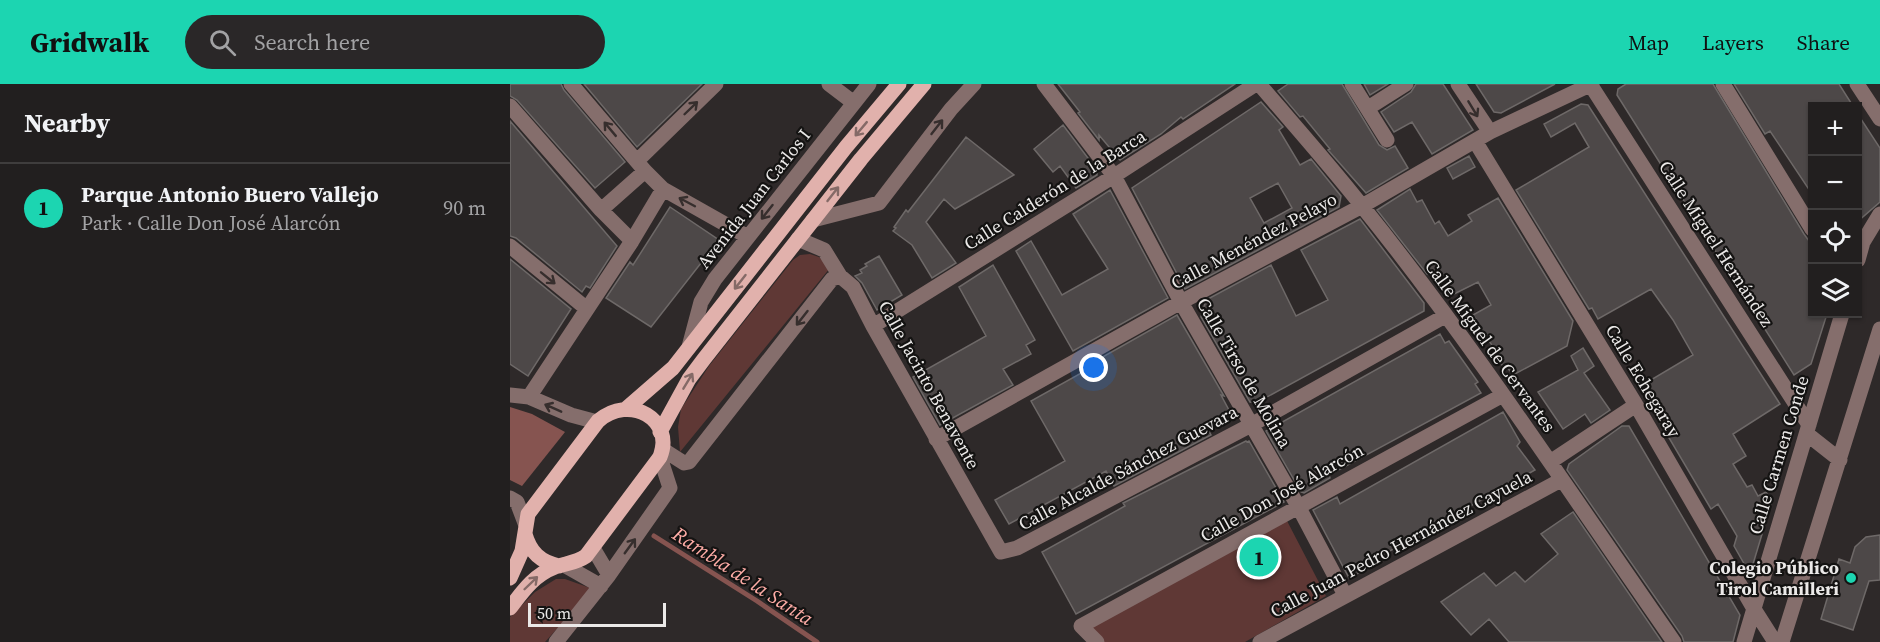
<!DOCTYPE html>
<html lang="en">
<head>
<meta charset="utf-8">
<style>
	:root { --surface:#221f1f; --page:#2a2728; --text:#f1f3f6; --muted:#a2a2a4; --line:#3f3d3d; --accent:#1cd5b1 }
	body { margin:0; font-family:"Source Serif 4",serif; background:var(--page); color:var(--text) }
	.controls { position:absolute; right:18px; top:18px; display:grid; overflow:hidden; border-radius:0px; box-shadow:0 2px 4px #0004 }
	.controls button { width:54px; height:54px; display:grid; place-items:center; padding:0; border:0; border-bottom:2px solid var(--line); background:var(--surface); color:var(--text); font:30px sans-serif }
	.scale { position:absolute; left:18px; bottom:15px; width:138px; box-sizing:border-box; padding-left:6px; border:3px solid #ebe9e8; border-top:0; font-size:16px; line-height:21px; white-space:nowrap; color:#ebe9e8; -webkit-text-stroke:4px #141312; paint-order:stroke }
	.you { position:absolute; left:584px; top:284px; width:21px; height:21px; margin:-15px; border:4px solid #fff; border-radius:50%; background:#1a73e8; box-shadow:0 0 0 9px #1a73e833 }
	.badge { display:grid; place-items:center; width:39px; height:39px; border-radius:50%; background:var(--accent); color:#111; font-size:20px; font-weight:700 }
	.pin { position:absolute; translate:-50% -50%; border:3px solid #fff; box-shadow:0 2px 6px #0006 }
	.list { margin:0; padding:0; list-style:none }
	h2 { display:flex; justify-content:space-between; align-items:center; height:78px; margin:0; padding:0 24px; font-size:26px }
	h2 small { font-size:20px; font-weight:400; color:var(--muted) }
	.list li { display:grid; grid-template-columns:39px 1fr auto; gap:18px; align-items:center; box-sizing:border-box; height:90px; padding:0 24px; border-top:2px solid var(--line) }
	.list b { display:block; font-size:22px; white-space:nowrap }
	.list p { margin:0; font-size:20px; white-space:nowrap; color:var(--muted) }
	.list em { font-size:20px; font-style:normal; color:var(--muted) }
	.icon { flex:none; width:33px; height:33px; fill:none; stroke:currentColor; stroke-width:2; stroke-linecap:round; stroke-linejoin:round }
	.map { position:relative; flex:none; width:1370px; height:558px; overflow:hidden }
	header { display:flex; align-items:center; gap:36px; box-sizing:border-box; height:84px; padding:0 30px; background:var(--accent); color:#111 }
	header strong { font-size:28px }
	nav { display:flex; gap:33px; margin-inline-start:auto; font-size:21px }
	.search { width:420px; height:54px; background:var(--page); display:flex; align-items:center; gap:15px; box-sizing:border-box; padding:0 21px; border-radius:33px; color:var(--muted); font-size:22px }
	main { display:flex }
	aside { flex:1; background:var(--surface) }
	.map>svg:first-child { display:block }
	.green { fill:#5f3835 }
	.water { fill:#865450 }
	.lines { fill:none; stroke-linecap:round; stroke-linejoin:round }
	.stream { stroke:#865450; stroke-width:5 }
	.building { fill:#4d4848; stroke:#6e6968; stroke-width:1.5; fill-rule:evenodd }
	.minor { stroke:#856e6c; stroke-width:15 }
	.major { stroke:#e1b1ac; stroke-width:15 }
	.oneway { stroke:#362e2d }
	.oneway2 { stroke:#856a67 }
	.poi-dot { fill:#1cd5b1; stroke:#141312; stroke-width:2 }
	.labels { text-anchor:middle; stroke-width:4.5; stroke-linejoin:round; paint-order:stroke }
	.street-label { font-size:18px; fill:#ebe9e8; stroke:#141312 }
	.poi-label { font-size:18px; font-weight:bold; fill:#ebe9e8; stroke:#141312; text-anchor:end }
	.water-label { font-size:20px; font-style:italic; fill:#feaca6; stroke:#141312 }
</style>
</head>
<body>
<header>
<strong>Gridwalk</strong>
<div class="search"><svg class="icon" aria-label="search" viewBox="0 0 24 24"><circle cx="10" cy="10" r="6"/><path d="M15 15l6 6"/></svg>Search here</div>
<nav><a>Map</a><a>Layers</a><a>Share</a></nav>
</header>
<main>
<aside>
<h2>Nearby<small></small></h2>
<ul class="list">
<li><span class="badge">1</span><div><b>Parque Antonio Buero Vallejo</b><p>Park · Calle Don José Alarcón</p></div><em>90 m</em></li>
</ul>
</aside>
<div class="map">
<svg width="1370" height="558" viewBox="0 0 1370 558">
	<rect width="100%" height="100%" fill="#2e2929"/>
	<path class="green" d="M 300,170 L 309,173 L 320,184 L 170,368 L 168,343 L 171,325 L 199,282 L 283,176 L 290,171 Z
		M 775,433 L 816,512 L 735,558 L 591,558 L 576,543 Z
		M 46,495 L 55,495 L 83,505 L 35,558 L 0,558 L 0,533 L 25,508 Z"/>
	<path class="water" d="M 0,323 L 22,330 L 55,348 L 12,402 L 0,396 Z"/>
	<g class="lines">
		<path class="stream" d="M 144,452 L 247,517 L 307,558"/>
	</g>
	<path class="building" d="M 0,0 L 51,0 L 54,6 L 115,78 L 85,104 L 7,16 L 0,12 Z
		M 74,0 L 192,0 L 127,63 Z
		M 548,0 L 725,0 L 673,35 L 671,33 L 651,50 L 610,76 L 589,51 L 589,56 L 568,29 L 570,28 Z
		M 778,0 L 832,0 L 869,61 L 877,66 L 885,62 L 898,84 L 856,109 L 818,66 L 820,65 L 793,32 L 790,33 L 768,7 Z
		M 854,0 L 878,0 L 860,11 Z
		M 906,0 L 933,0 L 963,46 L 922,70 L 902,38 L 884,48 L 871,28 L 901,8 Z
		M 966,0 L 1045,0 L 991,29 L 984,28 Z
		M 1116,0 L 1203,0 L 1294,150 L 1302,161 L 1302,230 L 1317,230 L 1301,280 L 1284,291 L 1107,11 L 1108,5 Z
		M 1224,0 L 1329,0 L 1343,22 L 1302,22 L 1302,110 L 1260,47 L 1255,50 Z
		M 751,18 L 773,43 L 769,46 L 790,81 L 801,75 L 831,112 L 829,123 L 675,205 L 622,104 ZM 768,99 L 782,124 L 754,139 L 740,114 Z
		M 1071,20 L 1078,21 L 1270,320 L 1223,350 L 1236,372 L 1223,380 L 1237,403 L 1242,401 L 1248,412 L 1256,408 L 1262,417 L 1240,490 L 1224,462 L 1227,452 L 1208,420 L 1201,425 L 1129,303 L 1183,271 L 1163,236 L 1141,205 L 1088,235 L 1082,224 L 1079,225 L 1006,106 L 1079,63 L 1065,39 L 1041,53 L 1034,40 Z
		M 1347,29 L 1370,64 L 1370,118 L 1347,138 Z
		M 0,37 L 107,162 L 80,204 L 76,202 L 72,208 L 6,154 L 0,152 Z
		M 553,41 L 587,86 L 587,91 L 566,104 L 550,82 L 543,88 L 524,65 Z
		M 456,53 L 504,91 L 445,125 L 434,115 L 416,138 L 446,179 L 422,194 L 402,161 L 383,147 L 386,144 L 384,143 L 396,126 L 398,128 Z
		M 959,72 L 965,83 L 943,95 L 937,84 Z
		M 900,105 L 907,118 L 912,116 L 925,140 L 929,137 L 938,152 L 962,137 L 958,131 L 988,114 L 1063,237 L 1057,262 L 1003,291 L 997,283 L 995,285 L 979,263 L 982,261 L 963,237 L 966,235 L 963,231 L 981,221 L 968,198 L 938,213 L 918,187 L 917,190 L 867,126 Z
		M 600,106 L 658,214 L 563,267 L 506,167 L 521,157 L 552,211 L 598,185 L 563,130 Z
		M 160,123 L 209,156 L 141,243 L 96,214 L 120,178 L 123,181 Z
		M 850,135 L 914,219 L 914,227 L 746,319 L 740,318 L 691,233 L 696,216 L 761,181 L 786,232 L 818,216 L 791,166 Z
		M 369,172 L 392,211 L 367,226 L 352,199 L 345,192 L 352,189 L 350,186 L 357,182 L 355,180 Z
		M 0,175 L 61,225 L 18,292 L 0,280 Z
		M 483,181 L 525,256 L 516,261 L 521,270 L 493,285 L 503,301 L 430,341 L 403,293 L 476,252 L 449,203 Z
		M 667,231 L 714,312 L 711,311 L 720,328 L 696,342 L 701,351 L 604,402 L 596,387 L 499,440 L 485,416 L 555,377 L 521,317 L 575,287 L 573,284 Z
		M 930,250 L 935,259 L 939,257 L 956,281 L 968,298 L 965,300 L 971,309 L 819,391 L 820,394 L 794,409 L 791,408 L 756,347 Z
		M 1073,264 L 1084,282 L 1074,289 L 1100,326 L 1081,339 L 1075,330 L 1053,345 L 1028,308 L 1068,286 L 1061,272 Z
		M 993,328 L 1010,358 L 1007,362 L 1025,386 L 860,478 L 862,482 L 839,494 L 803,426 L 827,413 L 830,420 Z
		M 1112,342 L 1119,342 L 1230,531 L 1223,558 L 1174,558 L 1172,552 L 1057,386 L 1059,380 Z
		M 736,357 L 737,358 L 739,357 L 774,418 L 566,530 L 532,468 L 615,422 L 613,419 Z
		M 1063,428 L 1152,558 L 999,558 L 979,535 L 961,551 L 931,518 L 974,489 L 986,502 L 1005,488 L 1015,498 L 1048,470 L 1031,450 Z
		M 1370,451 L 1370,496 L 1359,497 L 1343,546 L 1311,535 L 1329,475 L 1340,479 L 1345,463 L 1356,453 Z"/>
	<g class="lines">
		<path class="minor" d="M 61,0 L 135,87 L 153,105 L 238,153
			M 319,0 L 344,19
			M 534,0 L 604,92 L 671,218 L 788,422 L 835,511
			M 749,0 C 784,41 819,80 852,122 C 964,261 1062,412 1164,558
			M 842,0 L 877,56
			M 948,0 L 980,48
			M 1080,0 L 1299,341
			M 1213,0 L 1302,145
			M 1347,0 L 1370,35
			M 0,22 L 91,126 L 122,157
			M 858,24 L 896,0
			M 965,57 L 1126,321 L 1244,525 L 1265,558
			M 127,77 L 206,0
			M 91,126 L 135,87
			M 303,136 L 369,119 L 441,25 L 464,0
			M 288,155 L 314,166 L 330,192 L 343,203 L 363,242 L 491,468 L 507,464 L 741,341 L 935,232
			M 0,162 L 77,225
			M 1348,176 L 1353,158 L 1370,130
			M 363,242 L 604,92 L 746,0
			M 179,263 L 191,218 L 205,195 L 359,0
			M 0,311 L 19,313 L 61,331 L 87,338
			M 19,313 L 122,157 L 153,105
			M 1297,350 L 1330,376
			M 426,355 L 671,218 L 852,122 L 980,48 L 1082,0
			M 152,365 L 174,379 L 179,378 L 322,195 L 330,192
			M 1040,378 L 1126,321
			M 0,414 L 7,418 L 15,439
			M 83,464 L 99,491
			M 54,481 L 91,502
			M 46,558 L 99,491 L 160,404 L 150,373
			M 587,558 L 571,542 L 993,311
			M 750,558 L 1051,396
			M 1234,558 L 1332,230
			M 1272,558 L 1370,245"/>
		<path class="major" d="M 117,324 L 163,284 L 336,63 L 389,0
			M 150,348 L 179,295 L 194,275 L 351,75 L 414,0
			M 15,450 C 20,468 30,478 49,482
			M 0,494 L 12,467 L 18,430 L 88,337 C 120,309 165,336 150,373 L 76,472 C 66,479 57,479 45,483 C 24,491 13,507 0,524"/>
	</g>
	<defs><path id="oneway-shaft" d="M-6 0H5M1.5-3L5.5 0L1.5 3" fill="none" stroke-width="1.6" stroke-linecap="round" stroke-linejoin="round" transform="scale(1.5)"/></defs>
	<g class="oneway">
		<use href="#oneway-shaft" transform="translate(181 24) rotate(-44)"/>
		<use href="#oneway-shaft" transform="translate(963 25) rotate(59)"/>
		<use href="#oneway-shaft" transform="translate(427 43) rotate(-52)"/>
		<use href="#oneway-shaft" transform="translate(100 45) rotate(-130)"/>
		<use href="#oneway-shaft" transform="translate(177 118) rotate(-152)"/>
		<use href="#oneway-shaft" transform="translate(257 128) rotate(128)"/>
		<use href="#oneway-shaft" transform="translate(38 194) rotate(39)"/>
		<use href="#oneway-shaft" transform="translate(292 234) rotate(128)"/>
		<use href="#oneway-shaft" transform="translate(43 324) rotate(-156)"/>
		<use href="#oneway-shaft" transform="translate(120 462) rotate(-54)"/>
	</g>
	<g class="oneway2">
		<use href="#oneway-shaft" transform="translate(351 45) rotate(130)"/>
		<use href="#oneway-shaft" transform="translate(323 110) rotate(-52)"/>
		<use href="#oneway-shaft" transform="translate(230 198) rotate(128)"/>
		<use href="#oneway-shaft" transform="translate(178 297) rotate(-59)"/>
		<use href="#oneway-shaft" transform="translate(21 499) rotate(-44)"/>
	</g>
	<circle class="poi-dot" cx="1341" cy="494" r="6"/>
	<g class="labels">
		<g class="street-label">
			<text transform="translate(545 106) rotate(-32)" y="6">Calle Calderón de la Barca</text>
			<text transform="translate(244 115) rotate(-52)" y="6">Avenida Juan Carlos I</text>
			<text transform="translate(744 157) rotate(-28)" y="6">Calle Menéndez Pelayo</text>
			<text transform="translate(1206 160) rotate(57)" y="6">Calle Miguel Hernández</text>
			<text transform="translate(980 262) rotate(54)" y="6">Calle Miguel de Cervantes</text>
			<text transform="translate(734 289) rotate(60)" y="6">Calle Tirso de Molina</text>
			<text transform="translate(1133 297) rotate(59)" y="6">Calle Echegaray</text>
			<text transform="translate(419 301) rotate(61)" y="6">Calle Jacinto Benavente</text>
			<text transform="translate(1269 371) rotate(-73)" y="6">Calle Carmen Conde</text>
			<text transform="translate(618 384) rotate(-28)" y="6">Calle Alcalde Sánchez Guevara</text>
			<text transform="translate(772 409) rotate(-29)" y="6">Calle Don José Alarcón</text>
			<text transform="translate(891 460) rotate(-28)" y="6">Calle Juan Pedro Hernández Cayuela</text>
		</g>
		<g class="poi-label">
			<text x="1329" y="490">Colegio Público<tspan x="1329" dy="21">Tirol Camilleri</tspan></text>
		</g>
		<g class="water-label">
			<text transform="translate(233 492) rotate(33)" y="7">Rambla de la Santa</text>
		</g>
	</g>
</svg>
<div class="controls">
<button>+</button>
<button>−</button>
<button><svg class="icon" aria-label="locate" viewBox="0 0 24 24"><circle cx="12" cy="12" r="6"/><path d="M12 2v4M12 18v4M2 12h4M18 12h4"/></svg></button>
<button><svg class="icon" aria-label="layers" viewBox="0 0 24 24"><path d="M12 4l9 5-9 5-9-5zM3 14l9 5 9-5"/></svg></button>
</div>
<div class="scale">50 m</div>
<div class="you"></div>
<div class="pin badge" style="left:749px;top:473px">1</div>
</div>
</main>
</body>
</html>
